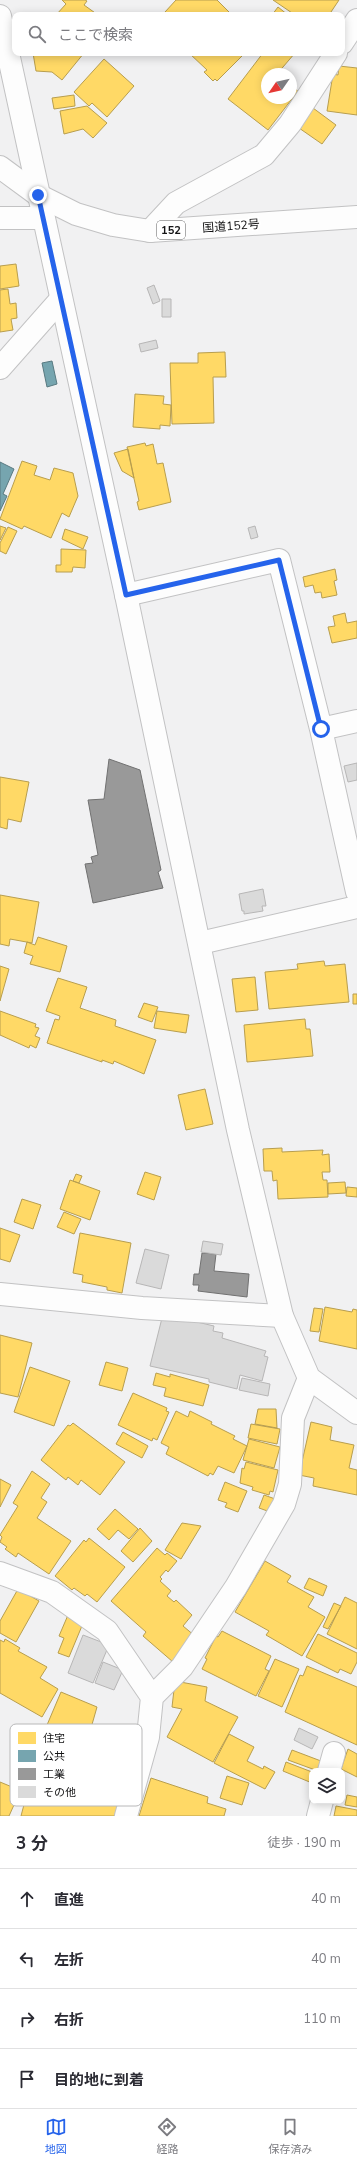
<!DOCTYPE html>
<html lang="ja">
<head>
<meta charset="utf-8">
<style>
	:root { --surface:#fff; --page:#f7f7f7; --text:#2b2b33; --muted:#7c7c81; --line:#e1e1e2; --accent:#2563eb }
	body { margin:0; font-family:"Nunito Sans","Noto Sans JP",sans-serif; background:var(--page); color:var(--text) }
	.controls { position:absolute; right:12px; bottom:12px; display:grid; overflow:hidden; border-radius:8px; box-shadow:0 2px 10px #0003 }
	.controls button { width:36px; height:36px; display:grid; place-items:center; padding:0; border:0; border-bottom:1px solid var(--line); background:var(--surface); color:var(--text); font:20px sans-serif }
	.compass { position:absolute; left:261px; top:68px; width:36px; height:36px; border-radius:50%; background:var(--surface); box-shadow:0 2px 10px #0003; rotate:236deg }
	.stop { position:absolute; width:12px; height:12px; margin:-9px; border:3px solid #2563eb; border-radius:50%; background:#fff }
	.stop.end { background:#2563eb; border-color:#fff; box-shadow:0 1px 4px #0008 }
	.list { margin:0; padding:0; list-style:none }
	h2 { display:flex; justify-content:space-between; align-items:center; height:52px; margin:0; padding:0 16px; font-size:17px }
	h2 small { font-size:13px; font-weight:400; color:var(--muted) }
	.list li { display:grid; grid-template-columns:26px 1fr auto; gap:12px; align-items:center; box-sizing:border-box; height:60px; padding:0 16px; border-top:1px solid var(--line) }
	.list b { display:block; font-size:15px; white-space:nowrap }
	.list em { font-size:13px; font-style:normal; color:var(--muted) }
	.icon { flex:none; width:22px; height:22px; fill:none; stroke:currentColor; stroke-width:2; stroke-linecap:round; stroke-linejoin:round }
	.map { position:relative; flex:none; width:357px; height:1816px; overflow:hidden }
	.search { position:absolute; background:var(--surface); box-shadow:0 2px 10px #0003; left:12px; right:12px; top:12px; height:44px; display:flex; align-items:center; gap:10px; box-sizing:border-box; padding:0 14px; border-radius:8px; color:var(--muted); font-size:15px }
	.sheet { height:292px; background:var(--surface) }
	nav { display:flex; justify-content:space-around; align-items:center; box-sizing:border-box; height:56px; border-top:1px solid var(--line); background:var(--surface); font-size:11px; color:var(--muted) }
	nav a { display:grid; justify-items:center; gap:2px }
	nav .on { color:var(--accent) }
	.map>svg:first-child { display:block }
	.homes { fill:#ffd966; stroke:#b89e4e }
	.public { fill:#76a5af; stroke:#597a81 }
	.industry { fill:#999; stroke:#717171 }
	.building { fill:#dadada; stroke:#b7b6b6 }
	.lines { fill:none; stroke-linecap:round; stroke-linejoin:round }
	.street-casing { stroke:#c2c2c3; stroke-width:24 }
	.secondary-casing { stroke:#c2c2c3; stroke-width:24 }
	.highway-casing { stroke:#c2c2c3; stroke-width:24 }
	.street { stroke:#fdfdfd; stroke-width:22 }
	.secondary { stroke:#fdfdfd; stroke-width:22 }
	.highway { stroke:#fdfdfd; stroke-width:22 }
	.route { stroke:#2563eb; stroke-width:5 }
	.labels { text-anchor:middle; stroke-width:4; stroke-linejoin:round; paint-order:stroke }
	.shield { fill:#fff; stroke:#5a5a5b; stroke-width:1 }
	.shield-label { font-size:11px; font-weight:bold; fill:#141415 }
	.street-label { font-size:12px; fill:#141415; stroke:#fff }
	.key { fill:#fff; stroke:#b8b8b9; stroke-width:1 }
	.key-label { font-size:11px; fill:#141415 }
</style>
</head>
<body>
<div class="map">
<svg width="357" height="1816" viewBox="0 0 357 1816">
	<rect width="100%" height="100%" fill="#f1f1f2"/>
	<path class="homes" d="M 62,0 L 85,0 L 87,1 L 84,5 L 98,15 L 56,15 L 66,4 Z
		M 176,0 L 217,0 L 232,15 L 167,15 L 165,12 Z
		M 273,0 L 339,0 L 329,15 L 295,15 Z
		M 278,7 L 288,15 L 272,15 Z
		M 33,53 L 84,53 L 62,80 L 52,72 L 36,71 Z
		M 189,53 L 245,53 L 217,81 L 215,79 L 213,81 L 204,72 L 207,70 Z
		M 263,53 L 295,53 L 277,74 L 267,74 L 267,98 L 291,98 L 291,86 L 298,91 L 268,130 L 228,99 Z
		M 104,59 L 134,86 L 107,117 L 92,103 L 89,106 L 74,92 Z
		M 339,66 L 357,68 L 357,115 L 327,111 L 333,74 L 338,75 Z
		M 74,95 L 75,106 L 54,109 L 52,98 Z
		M 87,106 L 107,123 L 93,138 L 83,129 L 64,134 L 60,111 Z
		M 313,108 L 336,125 L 322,144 L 299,128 Z
		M 16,264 L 19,286 L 0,289 L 0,266 Z
		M 8,289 L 10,304 L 16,303 L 17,318 L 11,319 L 13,330 L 0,332 L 0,290 Z
		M 225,352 L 226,377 L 213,377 L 214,423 L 172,424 L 170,363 L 198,363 L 198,353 Z
		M 135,394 L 164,396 L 163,404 L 171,405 L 170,426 L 160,425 L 160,429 L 133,427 Z
		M 145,443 L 146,446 L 153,444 L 157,464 L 163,463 L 171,502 L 139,510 L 137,502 L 139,501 L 127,447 Z
		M 128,449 L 134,478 L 122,471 L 114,453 Z
		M 22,461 L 37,466 L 34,475 L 50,480 L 54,468 L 73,473 L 78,496 L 69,517 L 62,513 L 51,538 L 24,526 L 22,529 L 0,519 Z
		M 0,526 L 6,528 L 0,540 Z
		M 8,527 L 17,531 L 6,554 L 0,551 L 0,543 Z
		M 65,529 L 88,537 L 83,549 L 62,539 Z
		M 61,549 L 86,550 L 85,568 L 73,567 L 72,572 L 56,572 L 56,565 L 61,565 Z
		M 335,569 L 337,580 L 334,581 L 337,595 L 322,598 L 321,592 L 315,593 L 313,585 L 305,587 L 303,577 Z
		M 345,613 L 347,623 L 357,621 L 357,638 L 332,643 L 328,627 L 335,626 L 333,616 Z
		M 0,777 L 29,782 L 21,822 L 8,819 L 7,829 L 0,827 Z
		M 0,895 L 39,902 L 32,943 L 10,939 L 9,946 L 0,944 Z
		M 38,937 L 67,946 L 60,972 L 30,964 L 33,956 L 24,953 L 27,942 L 35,945 Z
		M 324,961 L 325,966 L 345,964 L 349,1002 L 269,1009 L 265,972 L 298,969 L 297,964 Z
		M 0,966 L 9,969 L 0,1001 Z
		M 255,977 L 258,1010 L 236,1012 L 232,979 Z
		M 58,978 L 87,987 L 80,1008 L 116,1020 L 115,1026 L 156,1040 L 144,1074 L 114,1061 L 113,1064 L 102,1060 L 102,1062 L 47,1043 L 55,1019 L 59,1020 L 60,1016 L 46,1011 Z
		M 353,994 L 357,994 L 357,1004 L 353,1004 Z
		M 144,1003 L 158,1007 L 152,1022 L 138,1017 Z
		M 0,1011 L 36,1024 L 35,1027 L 39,1028 L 35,1036 L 40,1038 L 36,1048 L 30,1045 L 29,1048 L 0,1035 Z
		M 157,1011 L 189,1015 L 186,1033 L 154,1028 Z
		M 305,1019 L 306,1029 L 310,1029 L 313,1056 L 247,1062 L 244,1025 Z
		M 205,1089 L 213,1124 L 186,1130 L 178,1095 Z
		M 282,1148 L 282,1152 L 323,1150 L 322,1155 L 329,1154 L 330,1172 L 322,1172 L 323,1180 L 327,1180 L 328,1197 L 278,1199 L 277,1180 L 273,1181 L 272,1171 L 264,1171 L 263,1149 Z
		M 145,1172 L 161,1177 L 154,1200 L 137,1194 Z
		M 76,1174 L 82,1176 L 79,1183 L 73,1181 Z
		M 70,1180 L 100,1191 L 90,1220 L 60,1209 Z
		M 345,1182 L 346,1193 L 328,1194 L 328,1183 Z
		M 347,1187 L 357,1188 L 357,1197 L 346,1196 Z
		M 22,1199 L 41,1205 L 33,1229 L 14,1222 Z
		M 64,1212 L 81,1219 L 74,1234 L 57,1227 Z
		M 0,1228 L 20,1235 L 10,1262 L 0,1259 Z
		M 80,1233 L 131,1243 L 122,1293 L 107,1290 L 107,1287 L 82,1282 L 83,1275 L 73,1273 Z
		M 325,1307 L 352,1312 L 353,1309 L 357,1310 L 357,1349 L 319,1341 Z
		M 314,1308 L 323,1309 L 319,1332 L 310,1331 Z
		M 0,1335 L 32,1343 L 18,1397 L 0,1393 Z
		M 106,1362 L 128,1368 L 122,1391 L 99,1385 Z
		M 30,1367 L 70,1381 L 54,1426 L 14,1412 Z
		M 156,1373 L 170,1377 L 170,1374 L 209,1385 L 203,1406 L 164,1396 L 166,1388 L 153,1385 Z
		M 133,1393 L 167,1408 L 166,1411 L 169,1412 L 157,1440 L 153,1438 L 152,1441 L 118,1425 Z
		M 258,1409 L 276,1409 L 277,1428 L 255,1424 Z
		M 176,1411 L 188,1417 L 190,1411 L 212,1422 L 211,1424 L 235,1436 L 233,1439 L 247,1446 L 234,1473 L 218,1466 L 213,1475 L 210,1473 L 208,1476 L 166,1454 L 169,1447 L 161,1443 Z
		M 311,1422 L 332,1427 L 330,1440 L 354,1445 L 349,1468 L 357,1470 L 357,1495 L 313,1486 L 314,1478 L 299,1475 Z
		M 73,1423 L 125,1462 L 100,1495 L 81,1480 L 78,1485 L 68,1477 L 66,1480 L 41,1460 L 68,1425 L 70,1426 Z
		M 251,1424 L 280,1429 L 277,1444 L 248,1438 Z
		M 123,1432 L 148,1446 L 142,1458 L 116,1444 Z
		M 249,1439 L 280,1447 L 274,1468 L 243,1460 Z
		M 246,1462 L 278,1470 L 273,1492 L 270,1491 L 269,1495 L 252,1490 L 253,1487 L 240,1483 L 242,1468 L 244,1469 Z
		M 32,1471 L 50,1484 L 41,1498 L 47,1502 L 37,1518 L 71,1541 L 49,1574 L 18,1553 L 16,1557 L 5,1549 L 7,1547 L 0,1542 L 2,1537 L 0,1535 L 18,1506 L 13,1503 Z
		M 0,1479 L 11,1485 L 0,1507 Z
		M 225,1482 L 247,1491 L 238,1512 L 225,1507 L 227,1503 L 218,1500 Z
		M 264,1495 L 278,1500 L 273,1513 L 259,1508 Z
		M 115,1509 L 138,1529 L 129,1539 L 118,1530 L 109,1540 L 97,1529 Z
		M 182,1523 L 201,1526 L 181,1559 L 165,1550 Z
		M 140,1528 L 152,1541 L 133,1562 L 121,1551 Z
		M 89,1538 L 125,1567 L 97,1602 L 87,1594 L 85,1596 L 74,1588 L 72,1590 L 55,1576 L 84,1540 L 86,1542 Z
		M 157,1548 L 165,1555 L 167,1553 L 177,1561 L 168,1572 L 166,1570 L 160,1577 L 162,1579 L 160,1581 L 171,1591 L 167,1596 L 174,1602 L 176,1600 L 192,1615 L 183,1626 L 195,1636 L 173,1662 L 143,1636 L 146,1632 L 111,1601 Z
		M 265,1561 L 291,1576 L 287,1582 L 314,1597 L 308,1607 L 325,1617 L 302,1656 L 266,1635 L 269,1631 L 235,1612 Z
		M 309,1578 L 327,1586 L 323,1596 L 304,1588 Z
		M 18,1589 L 39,1601 L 16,1642 L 0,1633 L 0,1621 Z
		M 345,1597 L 357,1603 L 357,1649 L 327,1634 Z
		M 334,1603 L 341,1606 L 328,1629 L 323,1627 Z
		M 68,1615 L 84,1621 L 69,1657 L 58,1653 L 64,1638 L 59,1636 Z
		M 222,1631 L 271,1656 L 265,1669 L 269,1671 L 256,1696 L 202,1669 L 207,1659 L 205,1658 L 216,1636 L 218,1637 Z
		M 318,1634 L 357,1653 L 357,1662 L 351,1674 L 340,1669 L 338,1673 L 306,1657 Z
		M 5,1639 L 20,1648 L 18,1651 L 47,1667 L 40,1678 L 58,1689 L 42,1717 L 0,1693 L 0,1640 L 4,1642 Z
		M 275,1659 L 299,1669 L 282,1707 L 258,1696 Z
		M 307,1666 L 357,1687 L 357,1745 L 285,1712 L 300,1675 L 303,1676 Z
		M 175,1681 L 207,1687 L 205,1701 L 238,1717 L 213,1762 L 167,1737 L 182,1709 L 172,1707 Z
		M 61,1692 L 97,1707 L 91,1728 L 89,1728 L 84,1740 L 47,1725 Z
		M 229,1734 L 254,1747 L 247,1761 L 263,1769 L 264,1766 L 275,1772 L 265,1789 L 214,1763 Z
		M 348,1749 L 357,1754 L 357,1777 L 341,1769 Z
		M 292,1750 L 321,1761 L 318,1771 L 288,1760 Z
		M 286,1762 L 312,1772 L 312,1783 L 283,1771 Z
		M 32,1774 L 88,1788 L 87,1793 L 121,1801 L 118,1816 L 21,1816 Z
		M 227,1776 L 249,1783 L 242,1805 L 220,1798 Z
		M 151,1778 L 208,1797 L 207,1803 L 226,1809 L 224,1816 L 139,1816 Z
		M 0,1782 L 17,1789 L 15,1794 L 18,1796 L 9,1816 L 0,1816 Z
		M 347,1795 L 357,1797 L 357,1807 L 345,1805 Z
		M 336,1806 L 357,1810 L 357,1816 L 334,1816 Z"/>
	<path class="public" d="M 52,361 L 57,384 L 47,387 L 42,363 Z
		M 0,462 L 14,469 L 3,494 L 7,496 L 0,511 Z"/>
	<path class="industry" d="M 109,759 L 140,770 L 161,870 L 158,872 L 163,888 L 93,903 L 85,864 L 93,863 L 91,857 L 98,855 L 88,800 L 104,799 Z
		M 202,1253 L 216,1254 L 214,1271 L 249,1274 L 247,1297 L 198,1291 L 199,1285 L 193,1285 L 194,1274 L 199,1274 Z"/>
	<path class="building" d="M 154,285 L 160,301 L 153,304 L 147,288 Z
		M 162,299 L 171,299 L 171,317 L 162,317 Z
		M 156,340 L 158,348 L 141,352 L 139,344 Z
		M 255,526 L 258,537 L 251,539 L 248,528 Z
		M 357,763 L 357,780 L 348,782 L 344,766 Z
		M 263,889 L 266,906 L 262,906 L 263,911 L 244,914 L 244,911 L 242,911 L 239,894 Z
		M 203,1241 L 223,1244 L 221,1255 L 201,1252 Z
		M 145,1249 L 169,1255 L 161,1289 L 136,1283 Z
		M 163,1314 L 214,1326 L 213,1331 L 223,1333 L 222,1338 L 266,1351 L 264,1356 L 268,1357 L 262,1381 L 240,1375 L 237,1389 L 209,1382 L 209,1379 L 150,1366 Z
		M 242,1378 L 270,1384 L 268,1396 L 239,1390 Z
		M 83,1635 L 109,1645 L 93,1683 L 68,1673 Z
		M 103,1662 L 123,1670 L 114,1690 L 95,1683 Z
		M 299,1728 L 318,1737 L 312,1749 L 294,1740 Z"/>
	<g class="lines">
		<g class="street-casing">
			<path id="street" d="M 342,43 L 357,20
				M 0,218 L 43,218
				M 150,231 L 176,203 L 264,155 L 290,124 L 336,53
				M 0,368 L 61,299
				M 126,595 L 279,560 L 321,729 L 357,721
				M 321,729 L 357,892
				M 200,943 L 357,907
				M 0,1294 L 142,1308 L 282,1316
				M 0,1573 L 52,1592 L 107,1631 L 152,1697 L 148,1737 L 126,1816
				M 152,1697 L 182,1667 L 236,1587 L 284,1504 L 290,1484 L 293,1418 L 309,1378
				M 329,1771 L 334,1753
				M 318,1816 L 322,1801"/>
		</g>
		<g class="secondary-casing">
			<path id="secondary" d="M 0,16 L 126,595 L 238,1130 L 282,1316 L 309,1378 L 357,1413"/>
		</g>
		<g class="highway-casing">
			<path id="highway" d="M 0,167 L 38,195 L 76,214 L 113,225 L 150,231 L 357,217"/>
		</g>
		<use href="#street" class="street"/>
		<use href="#secondary" class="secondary"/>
		<use href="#highway" class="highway"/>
	</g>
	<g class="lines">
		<path class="route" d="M 38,195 L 126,595 L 279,560 L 321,729"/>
	</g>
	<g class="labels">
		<rect class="shield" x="157" y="221" width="28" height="18" rx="3"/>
		<g class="shield-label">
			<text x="171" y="234">152</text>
		</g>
		<g class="street-label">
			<text transform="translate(231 226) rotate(-4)" y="4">国道152号</text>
		</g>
	</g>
	<rect x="10" y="1724" width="132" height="82" rx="6" class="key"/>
	<rect x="18" y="1732" width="18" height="12" fill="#ffd966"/>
	<rect x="18" y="1750" width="18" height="12" fill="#76a5af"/>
	<rect x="18" y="1768" width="18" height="12" fill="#999"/>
	<rect x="18" y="1786" width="18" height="12" fill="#dadada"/>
	<g class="key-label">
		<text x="43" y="1742">住宅</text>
		<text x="43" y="1760">公共</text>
		<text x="43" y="1778">工業</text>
		<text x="43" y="1796">その他</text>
	</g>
</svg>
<div class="controls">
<button><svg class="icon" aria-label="layers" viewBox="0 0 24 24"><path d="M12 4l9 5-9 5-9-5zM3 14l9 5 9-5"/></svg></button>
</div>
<svg class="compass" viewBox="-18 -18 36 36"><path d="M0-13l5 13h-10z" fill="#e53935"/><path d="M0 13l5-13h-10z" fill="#7c7c81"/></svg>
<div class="stop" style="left:321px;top:729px"></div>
<div class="stop end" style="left:38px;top:195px"></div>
<div class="search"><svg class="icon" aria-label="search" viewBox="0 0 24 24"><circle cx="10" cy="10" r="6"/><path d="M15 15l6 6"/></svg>ここで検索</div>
</div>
<section class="sheet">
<h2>3 分<small>徒歩 · 190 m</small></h2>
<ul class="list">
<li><svg class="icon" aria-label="ahead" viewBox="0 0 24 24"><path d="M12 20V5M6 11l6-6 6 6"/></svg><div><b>直進</b></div><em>40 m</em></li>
<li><svg class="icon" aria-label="left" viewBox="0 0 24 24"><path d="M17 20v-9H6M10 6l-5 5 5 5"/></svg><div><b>左折</b></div><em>40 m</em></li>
<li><svg class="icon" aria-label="right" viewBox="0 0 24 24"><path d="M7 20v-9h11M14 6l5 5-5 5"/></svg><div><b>右折</b></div><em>110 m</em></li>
<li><svg class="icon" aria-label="arrive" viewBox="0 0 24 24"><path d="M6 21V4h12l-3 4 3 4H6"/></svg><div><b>目的地に到着</b></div></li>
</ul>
</section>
<nav>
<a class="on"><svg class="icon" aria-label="map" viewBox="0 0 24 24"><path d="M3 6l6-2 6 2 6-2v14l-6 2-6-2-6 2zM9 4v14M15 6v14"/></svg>地図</a>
<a><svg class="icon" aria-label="directions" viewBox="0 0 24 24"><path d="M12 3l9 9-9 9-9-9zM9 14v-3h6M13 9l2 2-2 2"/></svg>経路</a>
<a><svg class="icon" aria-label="saved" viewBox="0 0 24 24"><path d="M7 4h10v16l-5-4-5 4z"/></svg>保存済み</a>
</nav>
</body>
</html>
